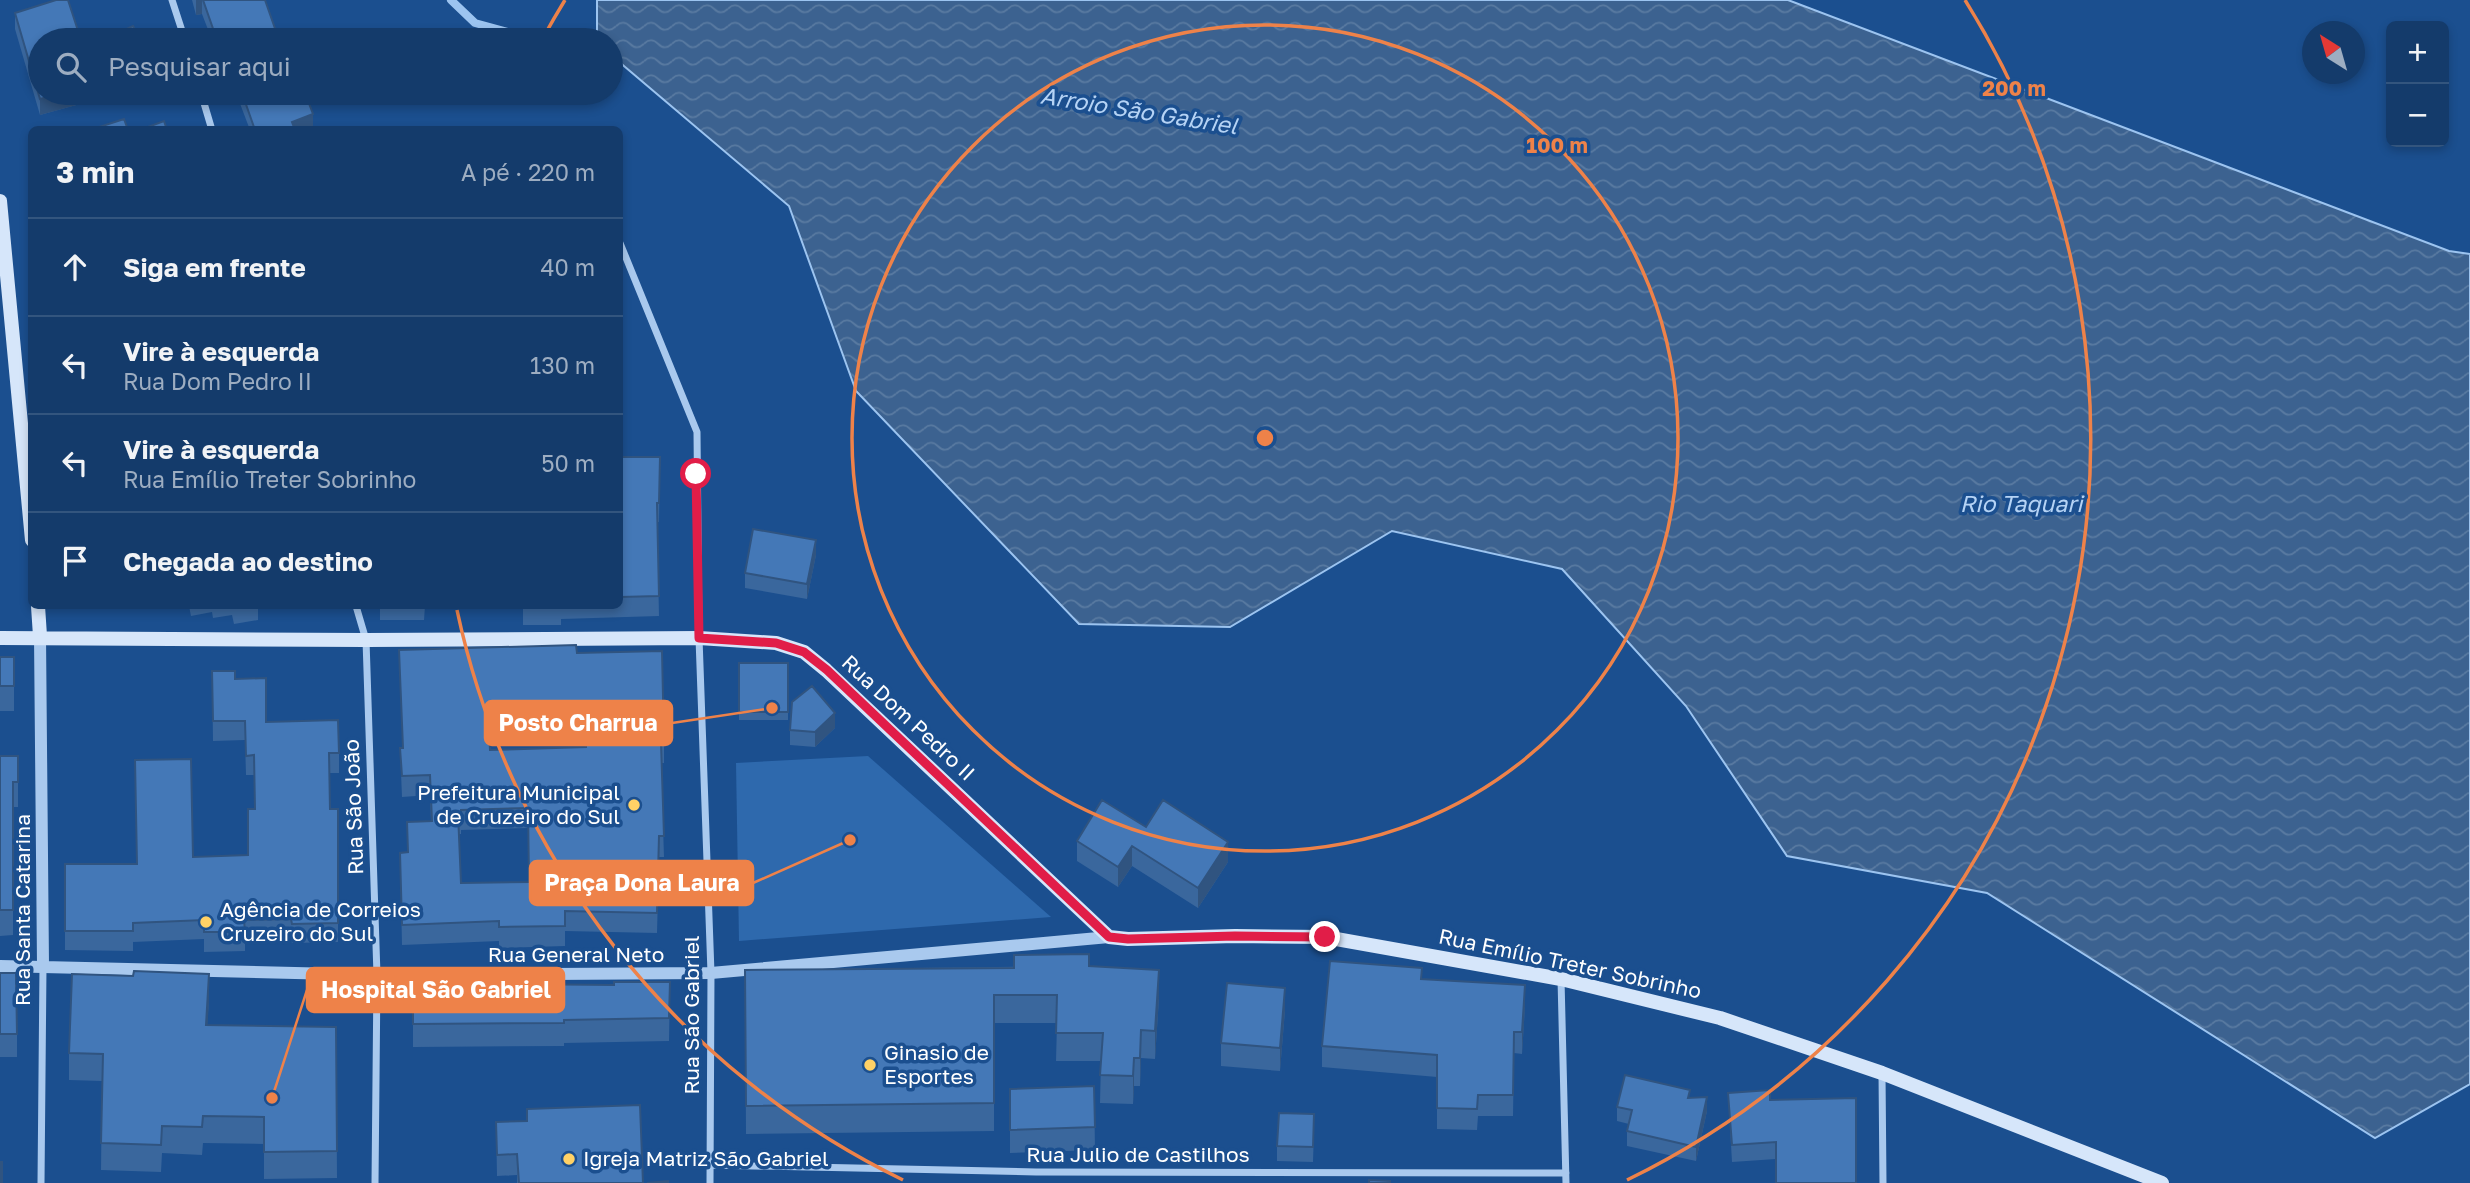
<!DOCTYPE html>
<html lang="pt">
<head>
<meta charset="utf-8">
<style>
	:root { --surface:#143b6b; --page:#1d4271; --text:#f1f3f6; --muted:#9dadc1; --line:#33557e }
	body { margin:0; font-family:"Golos Text",sans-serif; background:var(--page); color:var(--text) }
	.controls { position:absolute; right:21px; top:21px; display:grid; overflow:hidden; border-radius:10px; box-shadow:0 4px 10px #0003 }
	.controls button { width:63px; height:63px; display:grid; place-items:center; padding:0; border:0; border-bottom:2px solid var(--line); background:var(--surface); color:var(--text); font:35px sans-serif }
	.compass { position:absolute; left:2302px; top:21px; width:63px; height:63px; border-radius:50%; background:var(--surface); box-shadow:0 4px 10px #0003; rotate:323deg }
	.stop { position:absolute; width:21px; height:21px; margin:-16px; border:5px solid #e11d48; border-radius:50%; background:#fff }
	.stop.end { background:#e11d48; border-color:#fff; box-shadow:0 2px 7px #0008 }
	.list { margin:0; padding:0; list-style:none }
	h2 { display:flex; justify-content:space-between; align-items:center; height:91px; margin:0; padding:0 28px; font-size:30px }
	h2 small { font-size:23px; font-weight:400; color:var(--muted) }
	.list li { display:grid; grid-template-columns:46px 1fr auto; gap:21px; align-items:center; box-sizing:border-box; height:98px; padding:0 28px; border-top:2px solid var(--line) }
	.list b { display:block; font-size:26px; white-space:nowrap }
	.list p { margin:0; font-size:23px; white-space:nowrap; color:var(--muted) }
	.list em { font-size:23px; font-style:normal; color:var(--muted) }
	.icon { flex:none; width:38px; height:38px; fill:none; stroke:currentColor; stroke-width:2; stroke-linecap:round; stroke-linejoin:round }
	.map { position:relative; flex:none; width:2470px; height:1183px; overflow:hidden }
	.search { position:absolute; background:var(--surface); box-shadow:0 4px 10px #0003; left:28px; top:28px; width:595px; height:77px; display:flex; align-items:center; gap:18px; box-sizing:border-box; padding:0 24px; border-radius:38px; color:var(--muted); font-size:26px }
	.panel { position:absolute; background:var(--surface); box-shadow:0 4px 10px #0003; left:28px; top:126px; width:595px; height:483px; border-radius:10px }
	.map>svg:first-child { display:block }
	.park { fill:#2e69ad }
	.water { fill:url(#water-waves); stroke:#9cc4f0; stroke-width:2 }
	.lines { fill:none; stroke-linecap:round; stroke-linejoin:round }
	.stream { stroke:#9cc4f0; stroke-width:8 }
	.minor { stroke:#a9c9ee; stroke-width:7 }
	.tertiary { stroke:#a9c9ee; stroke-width:12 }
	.secondary { stroke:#d6e6fa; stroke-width:14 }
	.wall { fill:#3a679d; fill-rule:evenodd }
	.shaded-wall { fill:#305480 }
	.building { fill:#4478b7; stroke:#305480; stroke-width:2; fill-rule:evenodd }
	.route { stroke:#e11d48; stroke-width:9 }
	.ring { fill:none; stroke:#ee8249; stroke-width:3.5 }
	.poi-dot { fill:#ffd166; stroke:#1b4f8f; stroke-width:2.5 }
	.labels { text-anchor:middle; stroke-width:7; stroke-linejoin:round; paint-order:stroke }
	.street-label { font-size:21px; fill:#fff; stroke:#1b4f8f }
	.poi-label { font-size:21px; fill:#fff; stroke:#1b4f8f; text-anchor:start }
	.water-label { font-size:23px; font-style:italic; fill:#b5d3f5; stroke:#1b4f8f }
	.centre { fill:#ee8249; stroke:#1b4f8f; stroke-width:3.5 }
	.ring-label { font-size:21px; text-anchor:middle; font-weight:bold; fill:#ee8249; stroke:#1b4f8f; stroke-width:7; stroke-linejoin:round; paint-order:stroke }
	.leader { fill:none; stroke:#ee8249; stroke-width:2.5 }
	.callout-dot { fill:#ee8249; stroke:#1b4f8f; stroke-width:2.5 }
	.callout { fill:#ee8249; stroke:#ee8249; stroke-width:2.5 }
	.callout-label { font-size:23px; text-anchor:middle; font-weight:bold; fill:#fff }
</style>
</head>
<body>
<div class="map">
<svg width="2470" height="1183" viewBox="0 0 2470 1183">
	<defs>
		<pattern id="water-waves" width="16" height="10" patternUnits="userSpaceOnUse" patternTransform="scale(1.75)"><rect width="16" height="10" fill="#3c6290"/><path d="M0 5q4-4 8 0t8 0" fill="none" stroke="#597aa1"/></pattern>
	</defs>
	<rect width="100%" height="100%" fill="#1b4f8f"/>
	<path class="park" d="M 868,756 L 1051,917 L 739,941 L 736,763 Z"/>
	<path class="water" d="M 597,0 L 1788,0 L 2449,251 L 2470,254 L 2470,1084 L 2375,1138 L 1987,893 L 1787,856 L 1686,706 L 1562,569 L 1392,531 L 1230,627 L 1079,624 L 856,391 L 789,206 L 611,55 L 611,40 L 597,40 Z"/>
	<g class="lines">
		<path class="stream" d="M 451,0 L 475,23 L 519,35 L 565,40"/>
		<path class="minor" d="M 172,0 L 185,40
			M 201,93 L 212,130
			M 620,243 L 697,432 L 699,638 L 711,973 L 710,1183
			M 356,606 L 366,640 L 377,975 L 375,1183
			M 1561,979 L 1566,1183
			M 1882,1073 L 1883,1183
			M 710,1165 L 1036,1172 L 1566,1173
			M 41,1183 L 43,967"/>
		<path class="tertiary" d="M 40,636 L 43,965
			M 0,966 L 377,975 L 711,973 L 1109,937"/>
		<path class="secondary" d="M 0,201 L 32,540
			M 38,606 L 40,636
			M 0,638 L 366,640 L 699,638 L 776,643 L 804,652 L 826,670 L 1109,937 L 1128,939 L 1235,936 L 1325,937 L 1561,979 L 1720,1018 L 1882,1073 L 2162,1183"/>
	</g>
	<path class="wall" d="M 192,0 L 265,0 L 278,37 L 290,40 L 212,40 L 202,14 L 196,15 Z
		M 15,13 L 98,99 L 40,115 L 15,29 Z
		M 236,93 L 305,93 L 313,129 L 250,130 Z
		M 620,457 L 660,457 L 659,522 L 657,522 L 659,616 L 561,619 L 561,625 L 523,625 L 523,606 L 620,606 Z
		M 816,555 L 807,599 L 745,588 L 745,573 Z
		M 129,606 L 185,606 L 129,609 Z
		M 189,606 L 258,606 L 258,620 L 234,624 L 232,615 L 213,618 L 212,612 L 191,616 Z
		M 380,606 L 425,606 L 424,620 L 380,620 Z
		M 399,650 L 577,653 L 664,742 L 664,763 L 661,763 L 664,857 L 659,857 L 657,933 L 565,931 L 565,946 L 499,948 L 499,941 L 402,945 L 400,853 L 407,852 L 407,822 L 431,821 L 430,795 L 402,797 L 400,748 L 403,748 ZM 565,722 L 565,726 L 585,725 L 585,747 L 490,750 L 489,726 ZM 528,828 L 528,882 L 461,883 L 459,834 L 461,834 L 461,830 Z
		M 0,657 L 14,657 L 14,711 L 0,711 Z
		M 739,663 L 788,663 L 788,720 L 739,720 Z
		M 212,671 L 235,679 L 266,722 L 339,753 L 339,773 L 329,773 L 330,809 L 338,809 L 338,942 L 292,943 L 291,939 L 245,939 L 245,951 L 204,952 L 204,939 L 133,942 L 133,951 L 65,950 L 65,864 L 136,864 L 193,857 L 248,855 L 255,809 L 254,775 L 246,775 L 245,740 L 213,741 Z
		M 835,728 L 815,747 L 790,745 L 790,730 Z
		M 0,756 L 18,756 L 18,807 L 13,807 L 13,935 L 0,936 Z
		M 1146,827 L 1228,862 L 1198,908 L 1132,866 L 1118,887 L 1077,861 L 1077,841 Z
		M 1089,966 L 1159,998 L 1155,1059 L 1141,1058 L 1140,1086 L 1134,1086 L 1133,1104 L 1100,1103 L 1101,1061 L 1056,1061 L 1057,1023 L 994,1023 L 994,1131 L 746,1134 L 745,970 Z
		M 0,973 L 17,1034 L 17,1057 L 0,1057 Z
		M 1422,979 L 1525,1006 L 1522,1054 L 1514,1053 L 1513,1116 L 1478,1116 L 1477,1130 L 1437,1129 L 1437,1077 L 1322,1067 L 1322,1046 Z
		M 413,980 L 509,984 L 614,985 L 670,982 L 669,1041 L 564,1043 L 564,1046 L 413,1047 Z
		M 209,1001 L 207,1025 L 336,1027 L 337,1178 L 264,1179 L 264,1144 L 203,1143 L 202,1155 L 162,1153 L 161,1172 L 101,1170 L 102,1081 L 69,1080 L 69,1053 Z
		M 1285,1010 L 1280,1071 L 1221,1066 L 1221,1043 Z
		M 1094,1086 L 1095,1150 L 1010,1153 L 1010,1089 Z
		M 1728,1093 L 1770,1100 L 1857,1183 L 1776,1159 L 1732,1162 Z
		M 1690,1098 L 1707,1111 L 1696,1161 L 1627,1146 L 1627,1131 L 1629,1124 L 1617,1121 L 1617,1107 Z
		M 496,1122 L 643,1183 L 517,1183 L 517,1175 L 497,1176 Z
		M 1314,1130 L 1313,1162 L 1277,1161 L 1277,1146 Z"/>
	<path class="shaded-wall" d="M 196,0 L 202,0 L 202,14 L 196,15 Z
		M 64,93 L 111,93 L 98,99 L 40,115 L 40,99 Z
		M 313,114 L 313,129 L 292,130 L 292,122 Z
		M 816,540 L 816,555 L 807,599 L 807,584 Z
		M 835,713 L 835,728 L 815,747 L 815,732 Z
		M 1228,842 L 1228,862 L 1198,908 L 1198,888 Z
		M 1132,846 L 1132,866 L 1118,887 L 1118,867 Z
		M 1159,970 L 1159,998 L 1155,1059 L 1155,1031 Z
		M 209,974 L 209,1001 L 206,1053 L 206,1025 Z
		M 1525,985 L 1525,1006 L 1522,1054 L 1522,1032 Z
		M 1285,988 L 1285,1010 L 1280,1071 L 1280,1048 Z
		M 1141,1030 L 1141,1058 L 1140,1086 L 1140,1058 Z
		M 1134,1058 L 1134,1086 L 1133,1104 L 1133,1076 Z
		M 1707,1097 L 1707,1111 L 1696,1161 L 1696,1147 Z"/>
	<path class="building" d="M 56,0 L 68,0 L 81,40 L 40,40 L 40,93 L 64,93 L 40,99 L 15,13 Z
		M 203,0 L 265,0 L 278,37 L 287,34 L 290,40 L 217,40 Z
		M 133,26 L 140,40 L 102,40 Z
		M 242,93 L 305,93 L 313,114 L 292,122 L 295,130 L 255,130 Z
		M 124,119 L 128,130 L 93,129 Z
		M 164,121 L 167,130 L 140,130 Z
		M 620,457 L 660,457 L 659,503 L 657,503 L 659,596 L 620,597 Z
		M 753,529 L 816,540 L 807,584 L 745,573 Z
		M 576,645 L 577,653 L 662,651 L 664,742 L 661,743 L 664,836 L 659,836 L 657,913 L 565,911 L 565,926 L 499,927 L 499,921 L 402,925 L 400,853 L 408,852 L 407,822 L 432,821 L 430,775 L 402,776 L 400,748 L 403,748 L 399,650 ZM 565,701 L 565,705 L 585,705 L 586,747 L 490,750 L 488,705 ZM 528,808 L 529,882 L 461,883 L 458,813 L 461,813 L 461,810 Z
		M 0,657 L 14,657 L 14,686 L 0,686 Z
		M 739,663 L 788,663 L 788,712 L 739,712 Z
		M 212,671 L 235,671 L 235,679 L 266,678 L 266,722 L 338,720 L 339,753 L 329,753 L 330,809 L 338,809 L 338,923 L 292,924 L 291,919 L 244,920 L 245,932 L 204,932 L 204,920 L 133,923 L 133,931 L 65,931 L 65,864 L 137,864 L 135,760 L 191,759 L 193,857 L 248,855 L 248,809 L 255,809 L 254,755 L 246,756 L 245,721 L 213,721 Z
		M 812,686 L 835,713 L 815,732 L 790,730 L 792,702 Z
		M 0,756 L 18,756 L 18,782 L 13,782 L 13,910 L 0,910 Z
		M 1102,800 L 1146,827 L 1163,800 L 1228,842 L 1198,888 L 1132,846 L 1118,867 L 1077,841 Z
		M 1089,954 L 1089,966 L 1159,970 L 1155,1031 L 1141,1030 L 1140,1058 L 1134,1058 L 1133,1076 L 1100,1075 L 1103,1033 L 1056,1033 L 1057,995 L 994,995 L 994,1103 L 746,1106 L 745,970 L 1014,968 L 1014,955 Z
		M 1330,961 L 1422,968 L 1421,979 L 1525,985 L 1522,1032 L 1514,1032 L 1513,1095 L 1478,1095 L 1477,1109 L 1437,1108 L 1437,1055 L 1322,1046 Z
		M 134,971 L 209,974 L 206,1025 L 336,1027 L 337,1151 L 264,1152 L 264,1117 L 203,1116 L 202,1127 L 162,1126 L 161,1145 L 101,1143 L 103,1054 L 69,1053 L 72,974 L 133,976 Z
		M 0,973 L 16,973 L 17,1034 L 0,1034 Z
		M 509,979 L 509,984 L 614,985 L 614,982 L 670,982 L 669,1018 L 564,1020 L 564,1023 L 413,1024 L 413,980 Z
		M 1227,983 L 1285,988 L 1280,1048 L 1221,1043 Z
		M 1625,1075 L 1690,1090 L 1688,1098 L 1707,1097 L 1696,1147 L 1627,1131 L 1632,1110 L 1617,1107 Z
		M 1094,1086 L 1095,1127 L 1010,1130 L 1010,1089 Z
		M 1770,1090 L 1770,1100 L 1856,1098 L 1856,1183 L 1776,1183 L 1776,1142 L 1732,1145 L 1728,1093 Z
		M 640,1105 L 643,1183 L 519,1183 L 517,1154 L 497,1155 L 496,1122 L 527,1121 L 527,1109 Z
		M 1279,1113 L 1314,1114 L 1313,1147 L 1277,1146 Z
		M 0,1162 L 2,1162 L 2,1183 L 0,1183 Z
		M 1369,1180 L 1390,1181 L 1390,1183 L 1369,1183 Z
		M 668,1181 L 668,1183 L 647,1183 Z"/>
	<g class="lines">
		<path class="route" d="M 696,474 L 699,638 L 776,643 L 804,652 L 827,670 L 1109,937 L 1128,939 L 1235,936 L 1325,937"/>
	</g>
	<g class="ring">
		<circle cx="1265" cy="438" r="413"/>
		<path d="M903 1180A826 826 0 0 1 457 610M543 38A826 826 0 0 1 565 0M1965 0A826 826 0 0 1 1627 1180"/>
	</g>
	<g class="poi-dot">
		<circle cx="634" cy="805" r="7"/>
		<circle cx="206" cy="922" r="7"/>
		<circle cx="870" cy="1065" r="7"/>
		<circle cx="569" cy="1159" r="7"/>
	</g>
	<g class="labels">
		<g class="street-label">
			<text transform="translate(908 718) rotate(43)" y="7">Rua Dom Pedro II</text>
			<text transform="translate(354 807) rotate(-92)" y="7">Rua São João</text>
			<text transform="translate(23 910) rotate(-90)" y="7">Rua Santa Catarina</text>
			<text x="576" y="962">Rua General Neto</text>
			<text transform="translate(1570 964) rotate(12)" y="7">Rua Emílio Treter Sobrinho</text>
			<text transform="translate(692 1015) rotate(-90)" y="7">Rua São Gabriel</text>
			<text x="1138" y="1162">Rua Julio de Castilhos</text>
		</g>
		<g class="poi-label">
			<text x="620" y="800" text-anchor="end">Prefeitura Municipal<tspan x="620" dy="24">de Cruzeiro do Sul</tspan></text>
			<text x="220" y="917">Agência de Correios<tspan x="220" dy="24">Cruzeiro do Sul</tspan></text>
			<text x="884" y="1060">Ginasio de<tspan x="884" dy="24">Esportes</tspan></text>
			<text x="583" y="1166">Igreja Matriz São Gabriel</text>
		</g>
		<g class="water-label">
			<text transform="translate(1139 111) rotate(9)" y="8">Arroio São Gabriel</text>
			<text x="2021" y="512">Rio Taquari</text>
		</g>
	</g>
	<circle cx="1265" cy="438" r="10" class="centre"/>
	<g class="ring-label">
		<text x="2014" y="96">200 m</text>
		<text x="1557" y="153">100 m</text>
	</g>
	<path class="leader" d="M772 708L672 723M850 840L753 883M272 1098L307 990"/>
	<g class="callout-dot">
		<circle cx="772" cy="708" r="7"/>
		<circle cx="850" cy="840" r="7"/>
		<circle cx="272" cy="1098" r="7"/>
	</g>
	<g class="callout">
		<rect x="485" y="701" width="187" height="44" rx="7"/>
		<rect x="530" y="861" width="223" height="44" rx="7"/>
		<rect x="307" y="968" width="257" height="44" rx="7"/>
	</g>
	<g class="callout-label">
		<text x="578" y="731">Posto Charrua</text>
		<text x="642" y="891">Praça Dona Laura</text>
		<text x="436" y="998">Hospital São Gabriel</text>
	</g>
</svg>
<div class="controls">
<button>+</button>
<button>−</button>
</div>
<svg class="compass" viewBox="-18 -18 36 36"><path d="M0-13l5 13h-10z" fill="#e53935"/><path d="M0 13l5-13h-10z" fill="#9dadc1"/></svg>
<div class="stop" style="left:696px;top:474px"></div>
<div class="stop end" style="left:1325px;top:937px"></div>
<div class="search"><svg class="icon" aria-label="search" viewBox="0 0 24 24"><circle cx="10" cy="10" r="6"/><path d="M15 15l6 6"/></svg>Pesquisar aqui</div>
<section class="panel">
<h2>3 min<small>A pé · 220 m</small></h2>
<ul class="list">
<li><svg class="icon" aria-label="ahead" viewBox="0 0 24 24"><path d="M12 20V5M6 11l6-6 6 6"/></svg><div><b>Siga em frente</b></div><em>40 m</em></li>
<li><svg class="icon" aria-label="left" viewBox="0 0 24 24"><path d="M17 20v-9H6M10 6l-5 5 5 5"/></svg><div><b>Vire à esquerda</b><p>Rua Dom Pedro II</p></div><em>130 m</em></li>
<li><svg class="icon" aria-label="left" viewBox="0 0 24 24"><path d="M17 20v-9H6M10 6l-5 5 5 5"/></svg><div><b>Vire à esquerda</b><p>Rua Emílio Treter Sobrinho</p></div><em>50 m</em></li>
<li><svg class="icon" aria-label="arrive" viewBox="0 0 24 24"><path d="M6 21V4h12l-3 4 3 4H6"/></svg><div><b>Chegada ao destino</b></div></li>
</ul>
</section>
</div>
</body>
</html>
